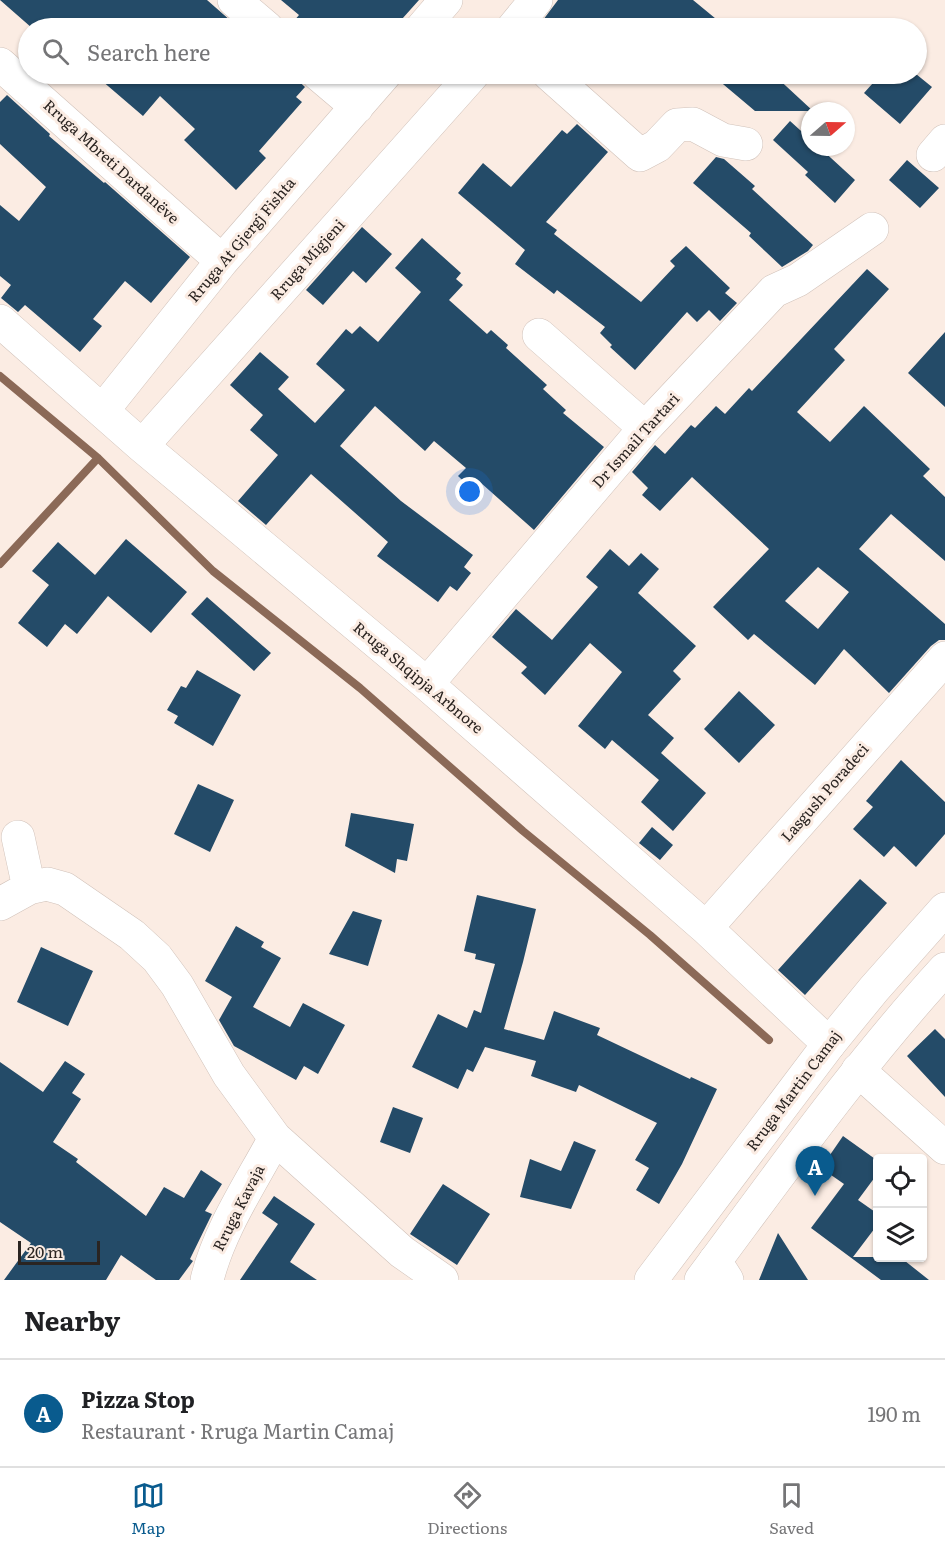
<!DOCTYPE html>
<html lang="en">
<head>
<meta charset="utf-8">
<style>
	:root { --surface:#fff; --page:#f6f6f6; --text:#202124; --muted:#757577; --line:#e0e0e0; --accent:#095b8e }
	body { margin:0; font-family:Literata,serif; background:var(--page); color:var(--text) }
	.controls { position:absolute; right:18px; bottom:18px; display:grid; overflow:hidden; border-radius:6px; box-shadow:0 2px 4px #0004 }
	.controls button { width:54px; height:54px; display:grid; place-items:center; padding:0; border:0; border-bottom:2px solid var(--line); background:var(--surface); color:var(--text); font:30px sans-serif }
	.compass { position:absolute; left:801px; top:102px; width:54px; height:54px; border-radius:50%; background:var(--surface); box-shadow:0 2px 4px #0004; rotate:70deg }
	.scale { position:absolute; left:18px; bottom:15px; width:82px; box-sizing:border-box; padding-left:6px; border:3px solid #2a2421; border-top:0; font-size:16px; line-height:21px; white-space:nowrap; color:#2a2421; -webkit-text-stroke:4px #fbece3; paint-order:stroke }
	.you { position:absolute; left:470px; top:492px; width:21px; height:21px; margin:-15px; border:4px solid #fff; border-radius:50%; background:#1a73e8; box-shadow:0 0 0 9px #1a73e833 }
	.badge { display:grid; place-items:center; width:39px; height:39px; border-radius:50%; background:var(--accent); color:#fff; font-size:20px; font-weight:700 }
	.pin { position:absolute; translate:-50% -50px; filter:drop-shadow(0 2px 3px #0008) }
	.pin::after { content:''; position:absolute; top:32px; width:21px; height:18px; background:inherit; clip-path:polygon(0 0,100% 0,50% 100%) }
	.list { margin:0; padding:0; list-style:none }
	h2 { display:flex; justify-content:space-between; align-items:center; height:78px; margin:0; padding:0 24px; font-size:26px }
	h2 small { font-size:20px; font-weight:400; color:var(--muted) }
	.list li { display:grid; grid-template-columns:39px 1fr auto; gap:18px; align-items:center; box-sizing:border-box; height:108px; padding:0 24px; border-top:2px solid var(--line) }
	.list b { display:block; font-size:22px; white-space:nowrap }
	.list p { margin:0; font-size:20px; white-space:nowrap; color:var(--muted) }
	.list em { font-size:20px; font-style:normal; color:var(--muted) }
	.icon { flex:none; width:33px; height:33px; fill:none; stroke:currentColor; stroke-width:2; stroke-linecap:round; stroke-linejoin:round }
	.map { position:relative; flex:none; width:945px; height:1280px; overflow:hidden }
	.search { position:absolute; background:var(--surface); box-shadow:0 2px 4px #0004; left:18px; right:18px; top:18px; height:66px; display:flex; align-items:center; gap:15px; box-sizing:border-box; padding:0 21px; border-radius:33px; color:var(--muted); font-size:22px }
	.sheet { height:186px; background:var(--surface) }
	nav { display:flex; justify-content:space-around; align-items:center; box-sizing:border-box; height:84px; border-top:2px solid var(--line); background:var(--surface); font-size:16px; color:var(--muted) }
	nav a { display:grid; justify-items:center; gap:3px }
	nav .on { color:var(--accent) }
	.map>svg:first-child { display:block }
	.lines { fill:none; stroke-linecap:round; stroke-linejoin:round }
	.stream { stroke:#8b6957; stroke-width:8 }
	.building { fill:#244b68; fill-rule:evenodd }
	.minor-casing { stroke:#d1c2ba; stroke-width:34 }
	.highway-casing { stroke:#d1c2ba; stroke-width:34 }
	.minor { stroke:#fff; stroke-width:33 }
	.highway { stroke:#fff; stroke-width:33 }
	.labels { text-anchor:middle; stroke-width:6; stroke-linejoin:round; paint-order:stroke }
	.street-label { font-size:15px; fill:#2a2421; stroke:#fbece3 }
</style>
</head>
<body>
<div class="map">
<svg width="945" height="1280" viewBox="0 0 945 1280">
	<rect width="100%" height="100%" fill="#fbece3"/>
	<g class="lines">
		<path class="stream" d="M 0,376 L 98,458 L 213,571 L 360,688 L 523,831 L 650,935 L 769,1040
			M 0,564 L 98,458"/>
	</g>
	<path class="building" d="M 0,0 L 207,0 L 239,28 L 32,28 Z
		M 281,0 L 419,0 L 394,28 L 288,28 L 299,15 Z
		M 558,0 L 693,0 L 727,28 L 537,28 Z
		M 94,74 L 291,74 L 305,87 L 296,97 L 302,102 L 259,151 L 266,158 L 236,190 L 184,140 L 195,129 L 160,96 L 143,116 Z
		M 711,74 L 773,74 L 813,111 L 755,111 Z
		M 881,74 L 916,74 L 932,87 L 900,124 L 864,93 Z
		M 7,95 L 50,134 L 49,136 L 104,183 L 105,182 L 190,257 L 151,303 L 125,281 L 93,319 L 102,326 L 80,352 L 25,305 L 18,312 L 1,298 L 11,285 L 0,276 L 0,205 L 19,221 L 46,187 L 0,144 L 0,102 Z
		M 790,121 L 810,139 L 810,147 L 819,147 L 855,180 L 835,203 L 805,175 L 808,172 L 773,140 Z
		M 577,124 L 608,152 L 546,222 L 557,230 L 554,234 L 641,302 L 675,266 L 670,261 L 686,246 L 730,288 L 725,293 L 737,303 L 720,321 L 709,310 L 697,322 L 687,312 L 635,370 L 610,347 L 612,345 L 600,333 L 605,327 L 557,290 L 554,294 L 515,264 L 525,250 L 458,193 L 483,163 L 511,187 L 562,130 L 567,134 Z
		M 716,157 L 724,159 L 755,186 L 752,189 L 813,245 L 808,251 L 782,267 L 749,236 L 751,233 L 693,183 Z
		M 907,160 L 939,188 L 920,208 L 889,180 Z
		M 362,227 L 392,254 L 366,283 L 353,271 L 323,305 L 306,290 Z
		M 422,238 L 461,273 L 456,279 L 463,285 L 449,300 L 487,334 L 491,330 L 508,345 L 506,348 L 547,385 L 543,389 L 566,410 L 563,413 L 604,447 L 534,530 L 481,483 L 474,491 L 458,476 L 466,468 L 434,441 L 425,451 L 375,406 L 340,446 L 401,501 L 473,555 L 464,567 L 471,573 L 457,591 L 450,586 L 438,602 L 377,556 L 388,542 L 311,474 L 266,525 L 238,501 L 278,455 L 250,430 L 263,415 L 230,385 L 260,352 L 289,377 L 278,389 L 315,423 L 345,390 L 316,364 L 346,329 L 352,334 L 360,326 L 378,342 L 421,292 L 395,268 Z
		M 867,269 L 889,289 L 834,349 L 845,360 L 797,412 L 830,442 L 864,406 L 930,469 L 923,476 L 945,497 L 945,561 L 891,514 L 859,549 L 945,624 L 945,640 L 939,640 L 931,646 L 889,693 L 844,649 L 815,685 L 754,634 L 748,640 L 713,607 L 769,549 L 692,477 L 660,511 L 642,495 L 648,488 L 632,472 L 655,445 L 665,454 L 691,425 L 695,428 L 716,406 L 725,414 L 749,388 L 752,391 ZM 818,567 L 849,592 L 818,629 L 785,601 Z
		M 945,332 L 945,407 L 908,373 Z
		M 126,539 L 187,592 L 151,633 L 108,596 L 77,634 L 65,624 L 47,647 L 18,623 L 49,585 L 32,571 L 58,542 L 95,575 Z
		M 610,549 L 629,566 L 641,553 L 659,569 L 638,593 L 696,646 L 673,671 L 681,679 L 648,715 L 674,738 L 661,753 L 706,793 L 673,831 L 641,802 L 659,780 L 612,740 L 605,749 L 578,726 L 622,672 L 590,643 L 545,695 L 521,673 L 527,667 L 492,637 L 516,609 L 552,640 L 598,587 L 586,577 Z
		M 207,597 L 271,653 L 254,671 L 191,614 Z
		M 197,670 L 241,695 L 213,746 L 174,723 L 178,716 L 167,710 L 181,686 L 186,688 Z
		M 739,691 L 775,725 L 739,763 L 704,729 Z
		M 901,760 L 945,802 L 945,834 L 916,867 L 894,846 L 884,857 L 853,829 L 873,807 L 866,801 Z
		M 198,784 L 234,800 L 210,852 L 174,834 Z
		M 351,813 L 414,824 L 407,861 L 397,859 L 395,873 L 345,846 Z
		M 652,827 L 673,845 L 660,860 L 639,843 Z
		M 860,879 L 887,903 L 805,995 L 778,970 Z
		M 477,895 L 536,909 L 523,962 L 504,1029 L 544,1040 L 554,1011 L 600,1028 L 597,1035 L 690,1079 L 691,1077 L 717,1089 L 682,1164 L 659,1204 L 636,1190 L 649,1168 L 635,1160 L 657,1123 L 579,1085 L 576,1092 L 531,1076 L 536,1061 L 485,1047 L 473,1072 L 467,1069 L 458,1089 L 412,1067 L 438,1014 L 467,1028 L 474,1010 L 481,1013 L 495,964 L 475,959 L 476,954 L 464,951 Z
		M 353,911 L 382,920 L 368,966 L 329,954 Z
		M 236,926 L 264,942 L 261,947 L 281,958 L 253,1007 L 290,1027 L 303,1003 L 345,1025 L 318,1074 L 304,1066 L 296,1080 L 234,1046 L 219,1020 L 232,997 L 205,981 Z
		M 41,947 L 93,971 L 68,1026 L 17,1002 Z
		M 935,1029 L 945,1039 L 945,1097 L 907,1056 Z
		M 65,1061 L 85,1074 L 72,1093 L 81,1099 L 53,1142 L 78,1159 L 76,1162 L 146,1216 L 164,1187 L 184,1198 L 201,1170 L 222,1184 L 205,1211 L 212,1214 L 190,1259 L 193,1261 L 179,1280 L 156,1280 L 121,1255 L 106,1280 L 4,1280 L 31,1243 L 0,1222 L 0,1062 L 43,1092 Z
		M 393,1107 L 423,1118 L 410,1153 L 380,1142 Z
		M 843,1136 L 878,1161 L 878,1173 L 858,1200 L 878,1214 L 878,1224 L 853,1257 L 900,1257 L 929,1280 L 881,1280 L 811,1228 L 844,1184 L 821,1168 Z
		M 574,1141 L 596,1150 L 571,1209 L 520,1197 L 530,1159 L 561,1171 Z
		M 443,1184 L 490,1214 L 457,1265 L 410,1234 Z
		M 274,1196 L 315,1224 L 290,1262 L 317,1280 L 240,1280 L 278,1224 L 262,1213 Z
		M 778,1233 L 808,1280 L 759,1280 Z"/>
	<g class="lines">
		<g class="minor-casing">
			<path id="minor" d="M 234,0 L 267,28
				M 422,28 L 446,0
				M 513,28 L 536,0
				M 0,64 L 222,261
				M 318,74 L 357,107
				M 549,74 L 640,155 L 657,146 L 677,125 L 693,124 L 723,140 L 746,144
				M 933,155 L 945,141
				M 0,321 L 142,446 L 427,684 L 706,928 L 829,1044
				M 539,335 L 645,428
				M 103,410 L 222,261 L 385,74
				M 142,446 L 473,74
				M 427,684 L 645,428 L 774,291 L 798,280 L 872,229
				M 18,837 L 29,888
				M 0,904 L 29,888 L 47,884 L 65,889 L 132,935 L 157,958 L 177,985 L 229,1075 L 275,1138 L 402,1252 L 442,1280
				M 706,928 L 945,658
				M 858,1070 L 945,1148
				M 715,1261 L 727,1280
				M 207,1280 C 219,1230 251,1183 275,1138"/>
		</g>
		<g class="highway-casing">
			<path id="highway" d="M 651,1280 L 829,1044 L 874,989 L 945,909
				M 701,1280 C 780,1174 856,1066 945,969"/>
		</g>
		<use href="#minor" class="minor"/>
		<use href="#highway" class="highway"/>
	</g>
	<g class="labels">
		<g class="street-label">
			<text transform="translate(111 162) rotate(42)" y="5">Rruga Mbreti Dardanëve</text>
			<text transform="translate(242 240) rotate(-50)" y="5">Rruga At Gjergj Fishta</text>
			<text transform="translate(308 260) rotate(-48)" y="5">Rruga Migjeni</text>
			<text transform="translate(636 441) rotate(-48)" y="5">Dr Ismail Tartari</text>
			<text transform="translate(418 678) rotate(40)" y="5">Rruga Shqipja Arbnore</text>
			<text transform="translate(825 793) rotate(-49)" y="5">Lasgush Poradeci</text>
			<text transform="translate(794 1091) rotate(-53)" y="5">Rruga Martin Camaj</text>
			<text transform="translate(239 1208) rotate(-63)" y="5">Rruga Kavaja</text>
		</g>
	</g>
</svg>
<div class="controls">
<button><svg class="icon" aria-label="locate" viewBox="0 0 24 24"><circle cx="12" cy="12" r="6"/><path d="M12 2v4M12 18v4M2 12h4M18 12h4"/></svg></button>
<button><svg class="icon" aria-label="layers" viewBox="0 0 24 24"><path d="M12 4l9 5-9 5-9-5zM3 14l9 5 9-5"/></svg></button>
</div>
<svg class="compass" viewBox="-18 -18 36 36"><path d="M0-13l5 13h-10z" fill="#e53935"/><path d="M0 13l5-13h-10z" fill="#757577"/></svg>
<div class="scale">20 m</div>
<div class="you"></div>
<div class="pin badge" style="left:815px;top:1196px">A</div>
<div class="search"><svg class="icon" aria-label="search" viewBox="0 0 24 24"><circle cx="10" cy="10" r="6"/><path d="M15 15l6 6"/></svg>Search here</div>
</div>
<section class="sheet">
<h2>Nearby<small></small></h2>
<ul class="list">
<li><span class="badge">A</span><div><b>Pizza Stop</b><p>Restaurant · Rruga Martin Camaj</p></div><em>190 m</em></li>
</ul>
</section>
<nav>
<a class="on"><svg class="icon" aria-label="map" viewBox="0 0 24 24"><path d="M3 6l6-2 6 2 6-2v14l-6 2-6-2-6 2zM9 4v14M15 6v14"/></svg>Map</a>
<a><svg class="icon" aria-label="directions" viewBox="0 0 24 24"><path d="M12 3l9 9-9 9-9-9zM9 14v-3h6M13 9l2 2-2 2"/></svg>Directions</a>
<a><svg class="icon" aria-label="saved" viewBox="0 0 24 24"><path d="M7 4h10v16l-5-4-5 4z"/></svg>Saved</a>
</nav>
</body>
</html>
